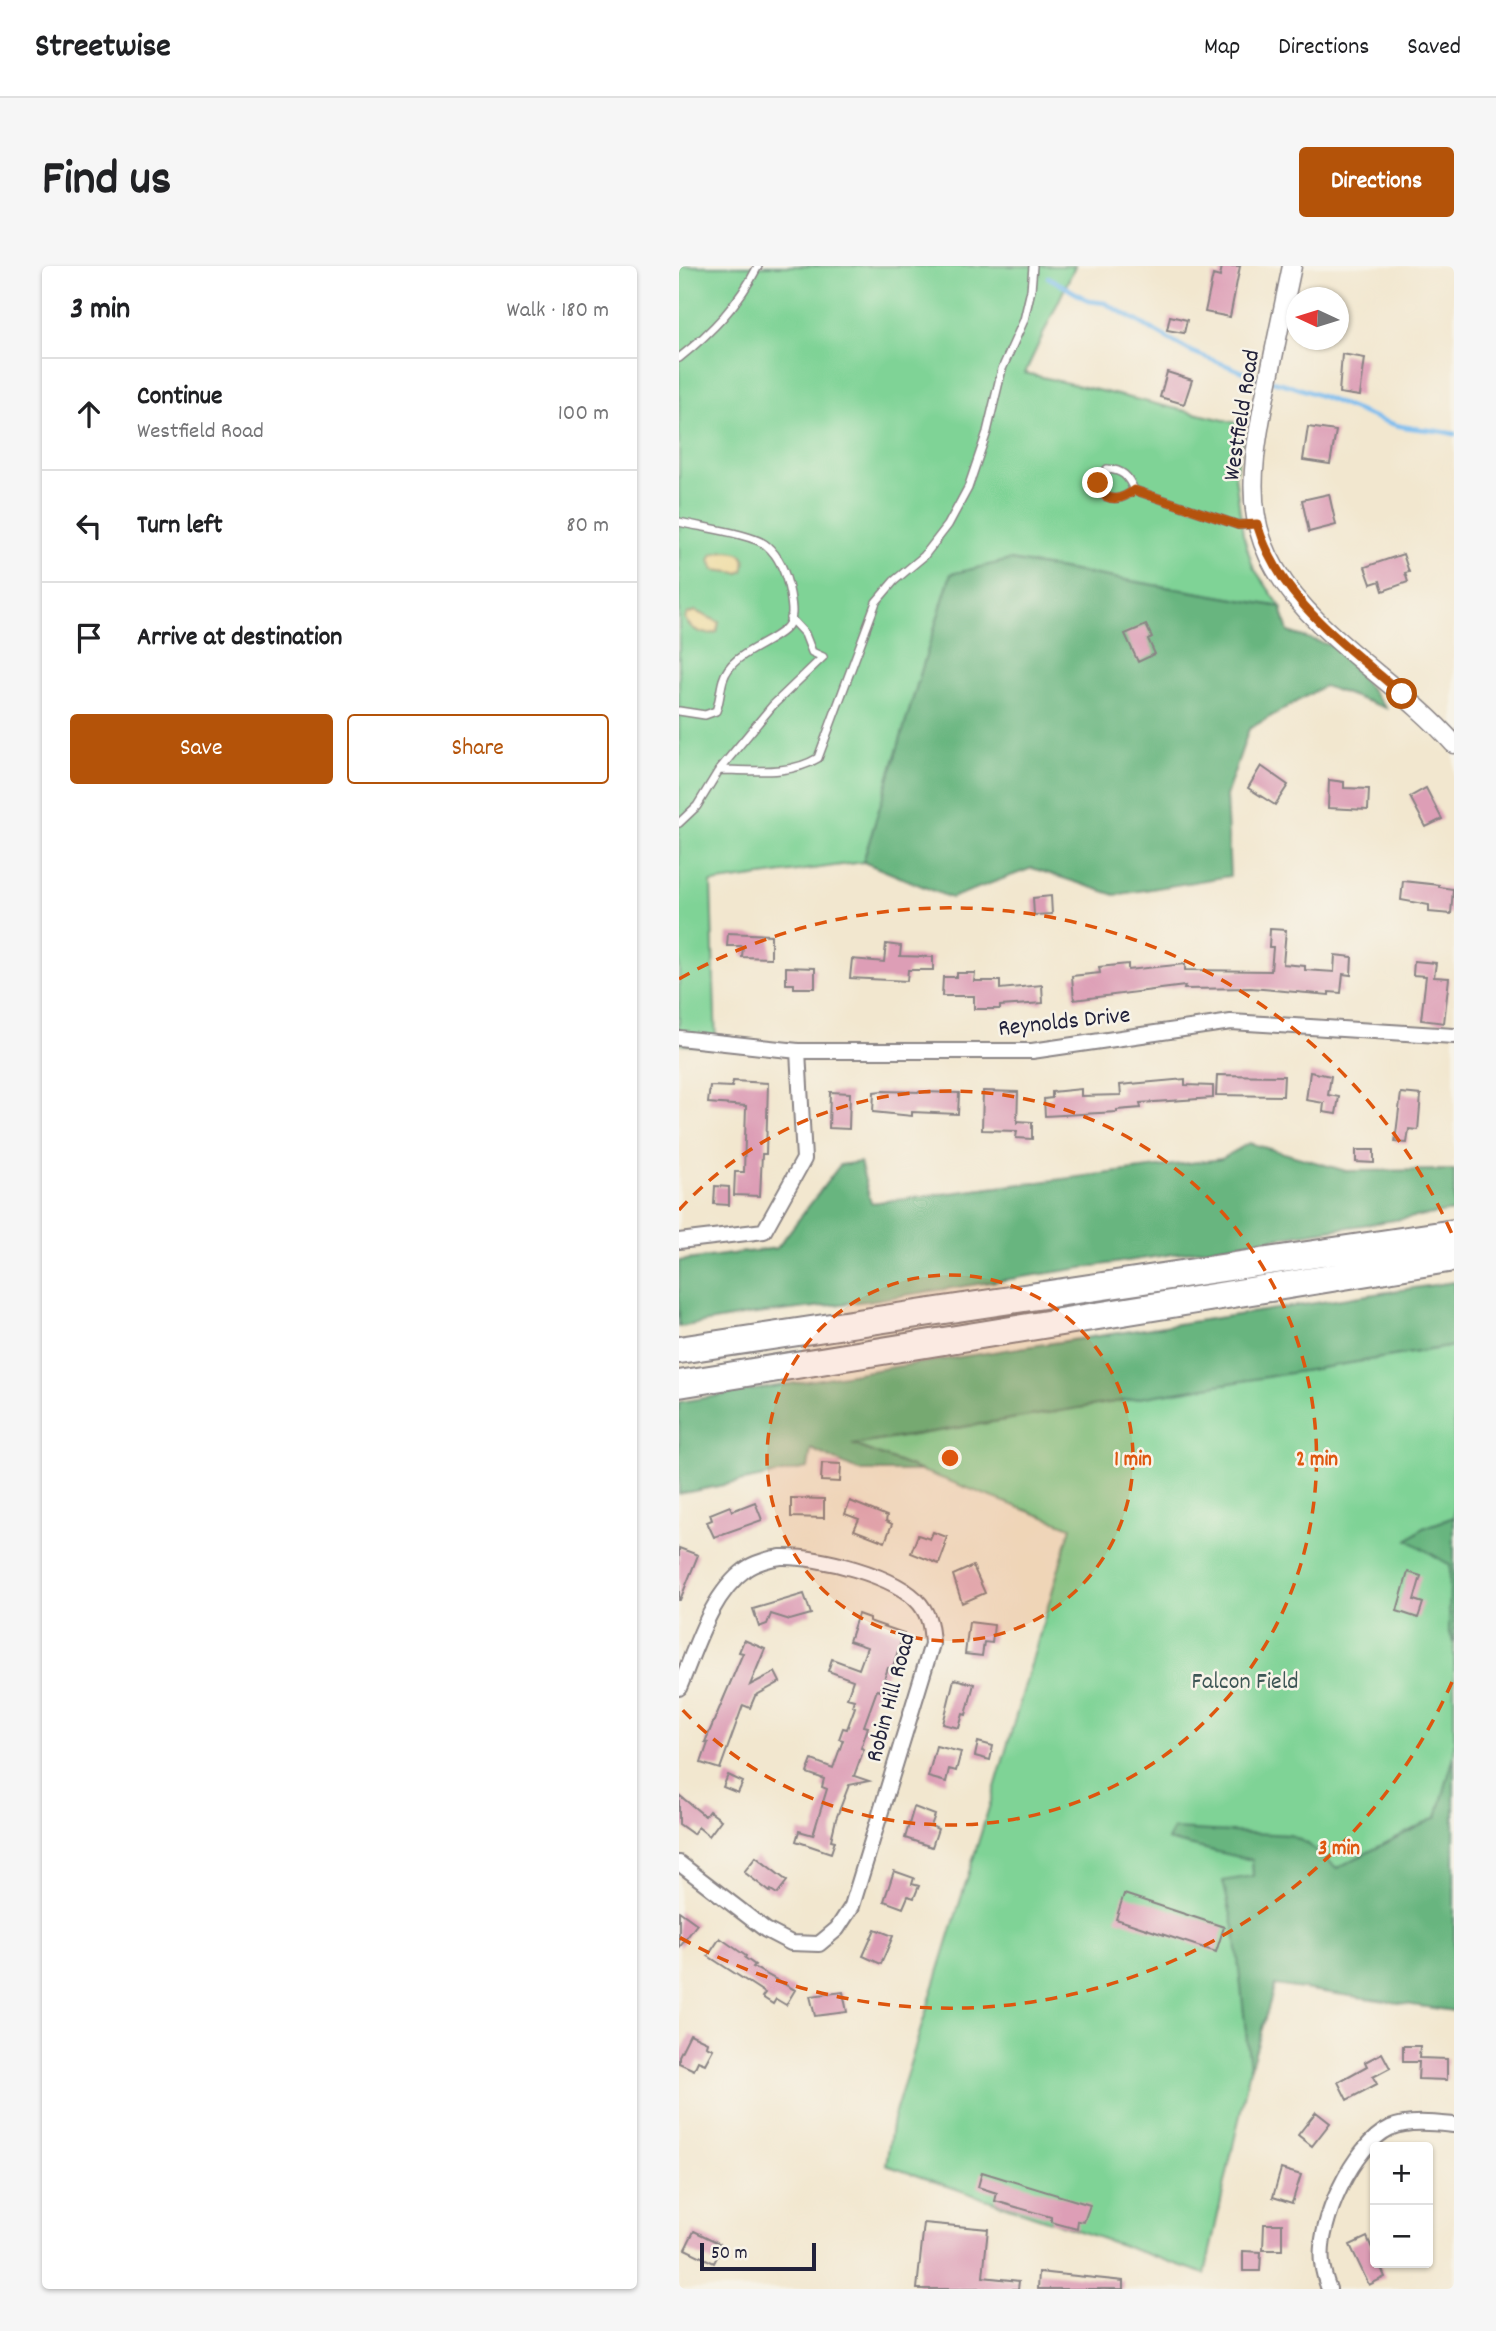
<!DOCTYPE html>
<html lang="en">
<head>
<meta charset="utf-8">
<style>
	:root { --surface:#fff; --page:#f6f6f6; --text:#202124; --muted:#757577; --line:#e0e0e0; --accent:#b45309 }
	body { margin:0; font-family:Dekko,sans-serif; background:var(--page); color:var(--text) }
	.controls { position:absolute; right:21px; bottom:21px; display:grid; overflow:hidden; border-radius:7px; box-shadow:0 2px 5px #0004 }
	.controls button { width:63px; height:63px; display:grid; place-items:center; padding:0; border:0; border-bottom:2px solid var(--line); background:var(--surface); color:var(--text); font:35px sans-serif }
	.compass { position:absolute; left:607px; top:21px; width:63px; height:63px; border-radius:50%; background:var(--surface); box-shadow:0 2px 5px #0004; rotate:274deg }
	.scale { position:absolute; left:21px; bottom:18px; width:116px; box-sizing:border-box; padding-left:7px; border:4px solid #22223b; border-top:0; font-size:19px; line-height:24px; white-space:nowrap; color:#22223b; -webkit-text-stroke:5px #f7f3e8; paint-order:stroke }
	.stop { position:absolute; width:21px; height:21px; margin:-16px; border:5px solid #b45309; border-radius:50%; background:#fff }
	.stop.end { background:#b45309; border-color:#fff; box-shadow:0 2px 7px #0008 }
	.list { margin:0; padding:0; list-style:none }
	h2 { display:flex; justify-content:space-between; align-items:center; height:91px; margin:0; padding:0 28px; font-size:30px }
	h2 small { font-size:23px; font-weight:400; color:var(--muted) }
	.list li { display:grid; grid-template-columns:46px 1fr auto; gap:21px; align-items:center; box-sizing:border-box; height:112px; padding:0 28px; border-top:2px solid var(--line) }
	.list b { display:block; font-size:26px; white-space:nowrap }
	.list p { margin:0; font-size:23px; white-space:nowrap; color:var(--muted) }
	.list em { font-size:23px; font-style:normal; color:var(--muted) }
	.actions { display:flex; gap:14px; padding:21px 28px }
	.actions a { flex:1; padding:16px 0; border:2px solid var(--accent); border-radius:7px; text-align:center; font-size:24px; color:var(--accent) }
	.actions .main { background:var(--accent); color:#fff }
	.icon { flex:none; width:38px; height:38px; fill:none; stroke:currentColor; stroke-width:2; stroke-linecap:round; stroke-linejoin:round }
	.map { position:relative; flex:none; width:775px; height:2023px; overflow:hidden; border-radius:7px }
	header { display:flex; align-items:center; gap:42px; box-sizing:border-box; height:98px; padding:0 35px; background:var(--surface); border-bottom:2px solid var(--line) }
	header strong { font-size:33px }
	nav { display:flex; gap:38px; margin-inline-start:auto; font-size:24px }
	.intro { display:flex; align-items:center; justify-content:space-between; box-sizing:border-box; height:168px; padding:0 42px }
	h1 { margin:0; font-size:49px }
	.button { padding:18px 32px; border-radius:7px; background:var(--accent); color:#fff; font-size:24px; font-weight:700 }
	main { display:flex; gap:42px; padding:0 42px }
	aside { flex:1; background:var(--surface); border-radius:7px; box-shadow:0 2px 5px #0004 }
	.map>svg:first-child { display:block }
	.green { fill:#7fd396; stroke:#507a68; stroke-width:2 }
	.forest { fill:#67b57f; stroke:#446c5d; stroke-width:2 }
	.sand { fill:#eeda9e; stroke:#887e6c; stroke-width:2 }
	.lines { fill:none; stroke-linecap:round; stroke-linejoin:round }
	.stream { stroke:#79bcef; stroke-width:4.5 }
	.building { fill:#dd9eb6 }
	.service-casing { stroke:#8a8485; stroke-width:10 }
	.minor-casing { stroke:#8a8485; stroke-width:18 }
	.tertiary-casing { stroke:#8a8485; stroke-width:21 }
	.motorway-casing { stroke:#8a8485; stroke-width:30 }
	.service { stroke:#fff; stroke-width:7 }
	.minor { stroke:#fff; stroke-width:14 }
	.tertiary { stroke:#fff; stroke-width:18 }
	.motorway { stroke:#fff; stroke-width:26 }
	.route { stroke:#b45309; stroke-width:9 }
	.ring { fill:none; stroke:#de560e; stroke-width:3.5; stroke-dasharray:12 9 }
	.labels { text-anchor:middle; stroke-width:5; stroke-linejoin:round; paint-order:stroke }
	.street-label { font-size:24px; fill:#22223b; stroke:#f7f3e8 }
	.park-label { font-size:24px; fill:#3e5756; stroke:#f7f3e8 }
	.centre { fill:#de560e; stroke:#f7f3e8; stroke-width:3.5 }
	.ring-label { font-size:21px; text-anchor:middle; font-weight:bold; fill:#de560e; stroke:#f7f3e8; stroke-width:5; stroke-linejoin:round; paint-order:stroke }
</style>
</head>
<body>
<header>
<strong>Streetwise</strong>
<nav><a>Map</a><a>Directions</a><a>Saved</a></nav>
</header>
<div class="intro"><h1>Find us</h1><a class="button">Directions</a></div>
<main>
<aside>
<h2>3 min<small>Walk · 180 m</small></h2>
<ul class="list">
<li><svg class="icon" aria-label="ahead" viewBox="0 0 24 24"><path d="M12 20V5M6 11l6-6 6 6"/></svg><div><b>Continue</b><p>Westfield Road</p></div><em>100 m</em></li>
<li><svg class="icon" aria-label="left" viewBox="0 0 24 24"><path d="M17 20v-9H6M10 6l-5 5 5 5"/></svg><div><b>Turn left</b></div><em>80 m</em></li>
<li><svg class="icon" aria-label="arrive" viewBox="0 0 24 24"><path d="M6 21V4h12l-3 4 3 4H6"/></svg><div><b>Arrive at destination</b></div></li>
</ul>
<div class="actions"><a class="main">Save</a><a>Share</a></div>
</aside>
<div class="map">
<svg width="775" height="2023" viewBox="0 0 775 2023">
	<rect width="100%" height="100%" fill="#f7f3e8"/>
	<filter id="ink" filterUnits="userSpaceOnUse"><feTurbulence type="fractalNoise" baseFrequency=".0143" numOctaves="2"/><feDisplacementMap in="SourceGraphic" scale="14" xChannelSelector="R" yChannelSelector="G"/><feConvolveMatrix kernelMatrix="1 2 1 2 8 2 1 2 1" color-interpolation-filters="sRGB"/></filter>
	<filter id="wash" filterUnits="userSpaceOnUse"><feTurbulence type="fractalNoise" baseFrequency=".00686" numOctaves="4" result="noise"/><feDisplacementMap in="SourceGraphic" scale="28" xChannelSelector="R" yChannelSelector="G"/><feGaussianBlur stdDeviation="1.57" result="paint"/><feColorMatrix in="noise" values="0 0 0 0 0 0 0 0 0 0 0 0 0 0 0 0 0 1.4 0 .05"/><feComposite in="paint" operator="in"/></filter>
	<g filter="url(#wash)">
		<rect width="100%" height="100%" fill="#f2e7cf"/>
		<path class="green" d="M 0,0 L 396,0 L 346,107 L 566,159 L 556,210 L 564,268 L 574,301 L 602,341 L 332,294 L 272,308 L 184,596 L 32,617 L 37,782 L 0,778 Z
			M 775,1080 L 775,1700 L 611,1620 L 526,2008 L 207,1899 L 214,1853 L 315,1525 L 392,1261 L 174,1179 Z"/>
		<path class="forest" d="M 331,294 L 602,341 L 609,366 L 657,381 L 707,442 L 645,420 L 570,463 L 547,530 L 551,610 L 436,629 L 353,602 L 272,632 L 184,596 L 272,308 Z
			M 570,877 L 667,905 L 775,904 L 775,945 L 188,1035 L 69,1049 L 0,1061 L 0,995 L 98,982 L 161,899 L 181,896 L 192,937 L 542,893 Z
			M 775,1016 L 775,1080 L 175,1179 L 243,1205 L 180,1205 L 132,1183 L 129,1202 L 0,1228 L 0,1136 L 215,1101 Z
			M 775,1251 L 775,1379 L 770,1364 L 771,1299 L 729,1274 L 744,1262 Z
			M 775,1490 L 775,1745 L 596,1719 L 571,1803 L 556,1666 L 544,1615 L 574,1610 L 573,1594 L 488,1574 L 494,1563 L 611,1569 L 629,1578 L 658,1602 L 758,1551 Z"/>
		<path class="sand" d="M 45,285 C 60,285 70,288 64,305 L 60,307 L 35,304 L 31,294 L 34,288 Z
			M 16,345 L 40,356 L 38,366 C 26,371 12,364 6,353 L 8,348 Z"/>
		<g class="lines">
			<path class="stream" d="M 369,11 L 410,35 L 426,37 L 513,86 L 585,114
				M 593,115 C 636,124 675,146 717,159 C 736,164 755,163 775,168"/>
		</g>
		<g id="blocks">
			<path class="building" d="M 543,0 L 561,0 L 551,51 L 526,46 L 534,9 L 541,11 Z
				M 491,50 L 508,54 L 505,67 L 488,64 Z
				M 663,88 L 686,92 L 681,130 L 660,127 Z
				M 488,106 L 513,114 L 505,138 L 481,131 Z
				M 629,161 L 657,165 L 651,198 L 624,194 Z
				M 650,228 L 657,259 L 630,266 L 623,234 Z
				M 724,288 L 730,306 L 726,307 L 729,316 L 704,325 L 701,315 L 692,318 L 686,301 Z
				M 467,359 L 473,371 L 469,373 L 476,388 L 459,396 L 446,368 Z
				M 582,500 L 609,519 L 596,539 L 569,522 Z
				M 650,514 L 665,516 L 665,522 L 690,523 L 689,544 L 649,542 Z
				M 747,522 L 763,553 L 747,561 L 731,531 Z
				M 724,615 L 760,619 L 760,621 L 774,623 L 772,648 L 750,646 L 750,639 L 722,634 Z
				M 372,630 L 373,648 L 355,649 L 354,632 Z
				M 591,663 L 607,664 L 604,698 L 626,700 L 626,704 L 655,706 L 656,689 L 673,691 L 672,709 L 664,708 L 662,727 L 650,726 L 650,729 L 572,722 L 505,723 L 506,720 L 395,734 L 393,710 L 421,707 L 420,701 L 449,698 L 449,704 L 506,698 L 506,704 L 592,705 L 594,681 L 590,681 Z
				M 49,667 L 92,669 L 92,692 L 63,691 L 64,680 L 48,680 Z
				M 207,678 L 222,680 L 221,690 L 254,691 L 254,704 L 229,704 L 228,715 L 171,712 L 173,693 L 205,696 Z
				M 735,695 L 757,697 L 755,711 L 770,712 L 765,757 L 742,754 L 747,710 L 734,709 Z
				M 107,701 L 136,702 L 136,722 L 115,722 L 115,718 L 107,718 Z
				M 278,707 L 296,707 L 295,715 L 321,715 L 321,723 L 363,719 L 364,737 L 321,740 L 321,743 L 295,743 L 295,730 L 263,730 L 264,711 L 278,711 Z
				M 631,806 L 652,810 L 649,829 L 660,831 L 657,848 L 644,846 L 645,837 L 627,834 Z
				M 538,809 L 605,810 L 604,830 L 537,829 Z
				M 506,813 L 506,819 L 534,820 L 534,832 L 461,837 L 462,842 L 438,844 L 438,846 L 366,850 L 365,833 L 373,832 L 373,826 L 402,823 L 402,830 L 442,829 L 441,819 Z
				M 54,815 L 89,817 L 87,888 L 83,888 L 81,930 L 55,929 L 56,906 L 65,906 L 67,840 L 29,837 L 31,820 L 53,821 Z
				M 203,825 L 280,827 L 279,848 L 233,846 L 233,850 L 194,846 L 195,826 Z
				M 304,825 L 339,826 L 338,858 L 338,855 L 353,856 L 353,873 L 337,872 L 338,865 L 303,864 Z
				M 151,826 L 171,827 L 170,863 L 150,862 Z
				M 722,827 L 742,829 L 739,864 L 730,863 L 728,877 L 716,876 Z
				M 677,884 L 695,884 L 695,897 L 677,896 Z
				M 36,920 L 50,921 L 50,939 L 35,938 Z
				M 143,1197 L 162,1198 L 161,1216 L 142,1215 Z
				M 112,1232 L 145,1233 L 145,1252 L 112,1251 Z
				M 171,1235 L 208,1250 L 207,1255 L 213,1258 L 206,1276 L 175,1264 L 180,1253 L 166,1248 Z
				M 76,1236 L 83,1254 L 35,1271 L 28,1256 L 33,1254 L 31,1248 L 51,1240 L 53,1245 Z
				M 254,1266 L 268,1271 L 265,1279 L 267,1279 L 260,1298 L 232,1287 L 239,1269 L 251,1273 Z
				M 0,1282 L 19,1289 L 1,1334 L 0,1334 Z
				M 294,1300 L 306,1327 L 283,1337 L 274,1309 Z
				M 729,1306 L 742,1310 L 735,1334 L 744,1337 L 739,1352 L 718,1345 Z
				M 125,1328 L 132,1348 L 111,1354 L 92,1348 L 88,1358 L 80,1361 L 74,1343 Z
				M 179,1348 L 190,1352 L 190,1355 L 225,1367 L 213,1403 L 209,1402 L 201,1425 L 198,1424 L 185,1460 L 189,1461 L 182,1482 L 185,1483 L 175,1510 L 190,1515 L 170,1519 L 157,1553 L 152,1574 L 156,1575 L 152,1587 L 117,1575 L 120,1565 L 134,1569 L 148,1523 L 143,1521 L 145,1513 L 128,1507 L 133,1494 L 154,1502 L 164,1474 L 160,1473 L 164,1462 L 168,1463 L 176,1441 L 173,1440 L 175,1434 L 168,1432 L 174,1414 L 149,1405 L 153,1393 L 180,1403 L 188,1381 L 170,1375 Z
				M 290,1356 L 315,1359 L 313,1377 L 305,1376 L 303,1390 L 286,1388 Z
				M 65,1374 L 86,1383 L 71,1419 L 96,1406 L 101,1416 L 76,1430 L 71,1442 L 64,1439 L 41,1503 L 22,1497 L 29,1477 L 26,1476 L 64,1387 L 60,1386 Z
				M 275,1413 L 295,1418 L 287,1449 L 284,1448 L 280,1462 L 264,1458 Z
				M 299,1476 L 314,1480 L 311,1494 L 296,1490 Z
				M 257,1480 L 282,1486 L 277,1505 L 270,1503 L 267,1516 L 249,1511 Z
				M 49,1509 L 64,1516 L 59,1527 L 44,1521 Z
				M 0,1529 L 26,1550 L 30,1545 L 42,1554 L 30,1570 L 19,1561 L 14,1568 L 0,1558 Z
				M 235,1541 L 256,1549 L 252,1560 L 259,1563 L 253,1581 L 226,1572 Z
				M 77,1591 L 108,1615 L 98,1628 L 92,1624 L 91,1626 L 65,1606 Z
				M 215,1605 L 235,1612 L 233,1618 L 240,1620 L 235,1632 L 229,1630 L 224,1642 L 205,1635 Z
				M 445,1628 L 545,1661 L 537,1686 L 437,1653 Z
				M 0,1645 L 18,1658 L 0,1682 Z
				M 196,1663 L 214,1670 L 202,1698 L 184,1690 Z
				M 41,1672 L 67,1690 L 66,1692 L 76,1699 L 74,1701 L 116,1724 L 107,1739 L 97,1733 L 94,1738 L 83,1731 L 86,1727 L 29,1690 Z
				M 164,1726 L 168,1746 L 136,1750 L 131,1730 Z
				M 11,1768 L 28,1776 L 27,1780 L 34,1783 L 26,1798 L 19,1795 L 15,1804 L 0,1797 L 0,1790 Z
				M 724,1780 L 741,1780 L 740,1792 L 768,1793 L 768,1814 L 739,1813 L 740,1796 L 724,1796 Z
				M 703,1787 L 711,1802 L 694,1811 L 698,1818 L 668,1834 L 659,1816 L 688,1800 L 686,1796 Z
				M 637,1846 L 651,1857 L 633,1880 L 619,1869 Z
				M 602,1903 L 622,1909 L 613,1937 L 594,1931 Z
				M 303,1906 L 411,1939 L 405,1956 L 399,1955 L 398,1963 L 372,1956 L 372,1951 L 316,1935 L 318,1927 L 299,1921 Z
				M 245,1957 L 309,1963 L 304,2011 L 340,2015 L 339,2023 L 238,2023 Z
				M 585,1958 L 603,1958 L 603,1984 L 584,1984 Z
				M 15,1965 L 44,1979 L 35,1997 L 6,1983 Z
				M 688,1971 L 696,1989 L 696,1997 L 700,1997 L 706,2011 L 690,2019 L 671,1979 Z
				M 564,1985 L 582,1986 L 581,2005 L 564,2005 Z
				M 360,2006 L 444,2015 L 444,2023 L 359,2023 Z"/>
		</g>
	</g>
	<g filter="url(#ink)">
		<use href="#blocks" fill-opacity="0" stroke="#8a8485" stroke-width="2"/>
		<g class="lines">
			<g class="service-casing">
				<path id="service" d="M 0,92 C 33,66 60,38 79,0
					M 455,224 C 445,232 437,235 425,230 C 417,220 419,211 428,203 C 444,204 449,210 455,224 L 559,259 L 578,258
					M 0,256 C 19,261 76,268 88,280 C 101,291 108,312 111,328 C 113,340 116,354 106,363 C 88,380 52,387 44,414 C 41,424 41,435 37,445 L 26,449 L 0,445
					M 40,504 L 94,439 L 144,391 L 133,386 L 126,368 L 111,352
					M 0,557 L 18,540 L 40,504 C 73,504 110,510 139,492 L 197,336 L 215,315 L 245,290 L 269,259 L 289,222 L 308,166 L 323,103 L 345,54 L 352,24 L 354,0"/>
			</g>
			<g class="minor-casing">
				<path id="minor" d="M 0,772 L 119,785 L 353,785 L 552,756 L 775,770
					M 0,975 L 85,965 L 125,893 L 119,785
					M 0,1422 C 17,1382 31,1329 67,1303 C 75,1297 93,1292 102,1291 C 139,1290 217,1309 241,1338 C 251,1351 252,1362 253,1378 L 173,1640 L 158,1663 L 140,1678 L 112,1677 L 87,1664 L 0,1597
					M 650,2023 C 647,2015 644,2005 643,1997 C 638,1958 674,1879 711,1862 C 730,1854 755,1857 775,1859"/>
			</g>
			<g class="tertiary-casing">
				<path id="tertiary" d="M 613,0 C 604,42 596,83 587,125 C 567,225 562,281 641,358 C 684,400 735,433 775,478"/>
			</g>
			<g class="motorway-casing">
				<path id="motorway" d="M 0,1084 L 775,967
					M 0,1118 L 775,992"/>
			</g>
			<use href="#service" class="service"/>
			<use href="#minor" class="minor"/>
			<use href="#tertiary" class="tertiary"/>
			<use href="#motorway" class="motorway"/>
		</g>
	</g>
	<g class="lines" filter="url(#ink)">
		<path class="route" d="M 419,217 L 421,225 C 431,237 444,233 455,224 L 559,259 L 578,258 C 601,335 666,378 723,428"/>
	</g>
	<circle cx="271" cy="1192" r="183" fill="#de560e" fill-opacity=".12"/>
	<g class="ring">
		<circle cx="271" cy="1192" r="183"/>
		<path d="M0 944A367 367 0 1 1 0 1440"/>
		<path d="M773 1416A550 550 0 0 1 0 1671M0 713A550 550 0 0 1 773 968"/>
	</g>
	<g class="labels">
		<g class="street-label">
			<text transform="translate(561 149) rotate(-81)" y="8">Westfield Road</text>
			<text transform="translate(385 754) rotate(-6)" y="8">Reynolds Drive</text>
			<text transform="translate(210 1431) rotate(-75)" y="8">Robin Hill Road</text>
		</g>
		<g class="park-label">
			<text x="566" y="1422">Falcon Field</text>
		</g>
	</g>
	<circle cx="271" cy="1192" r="10" class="centre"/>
	<g class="ring-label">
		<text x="454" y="1199">1 min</text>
		<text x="638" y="1199">2 min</text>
		<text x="660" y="1588">3 min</text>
	</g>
</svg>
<div class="controls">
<button>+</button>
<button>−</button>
</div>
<svg class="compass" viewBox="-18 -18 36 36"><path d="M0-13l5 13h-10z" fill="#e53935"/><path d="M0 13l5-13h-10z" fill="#757577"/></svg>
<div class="scale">50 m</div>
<div class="stop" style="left:723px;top:428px"></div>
<div class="stop end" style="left:419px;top:217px"></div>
</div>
</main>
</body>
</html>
